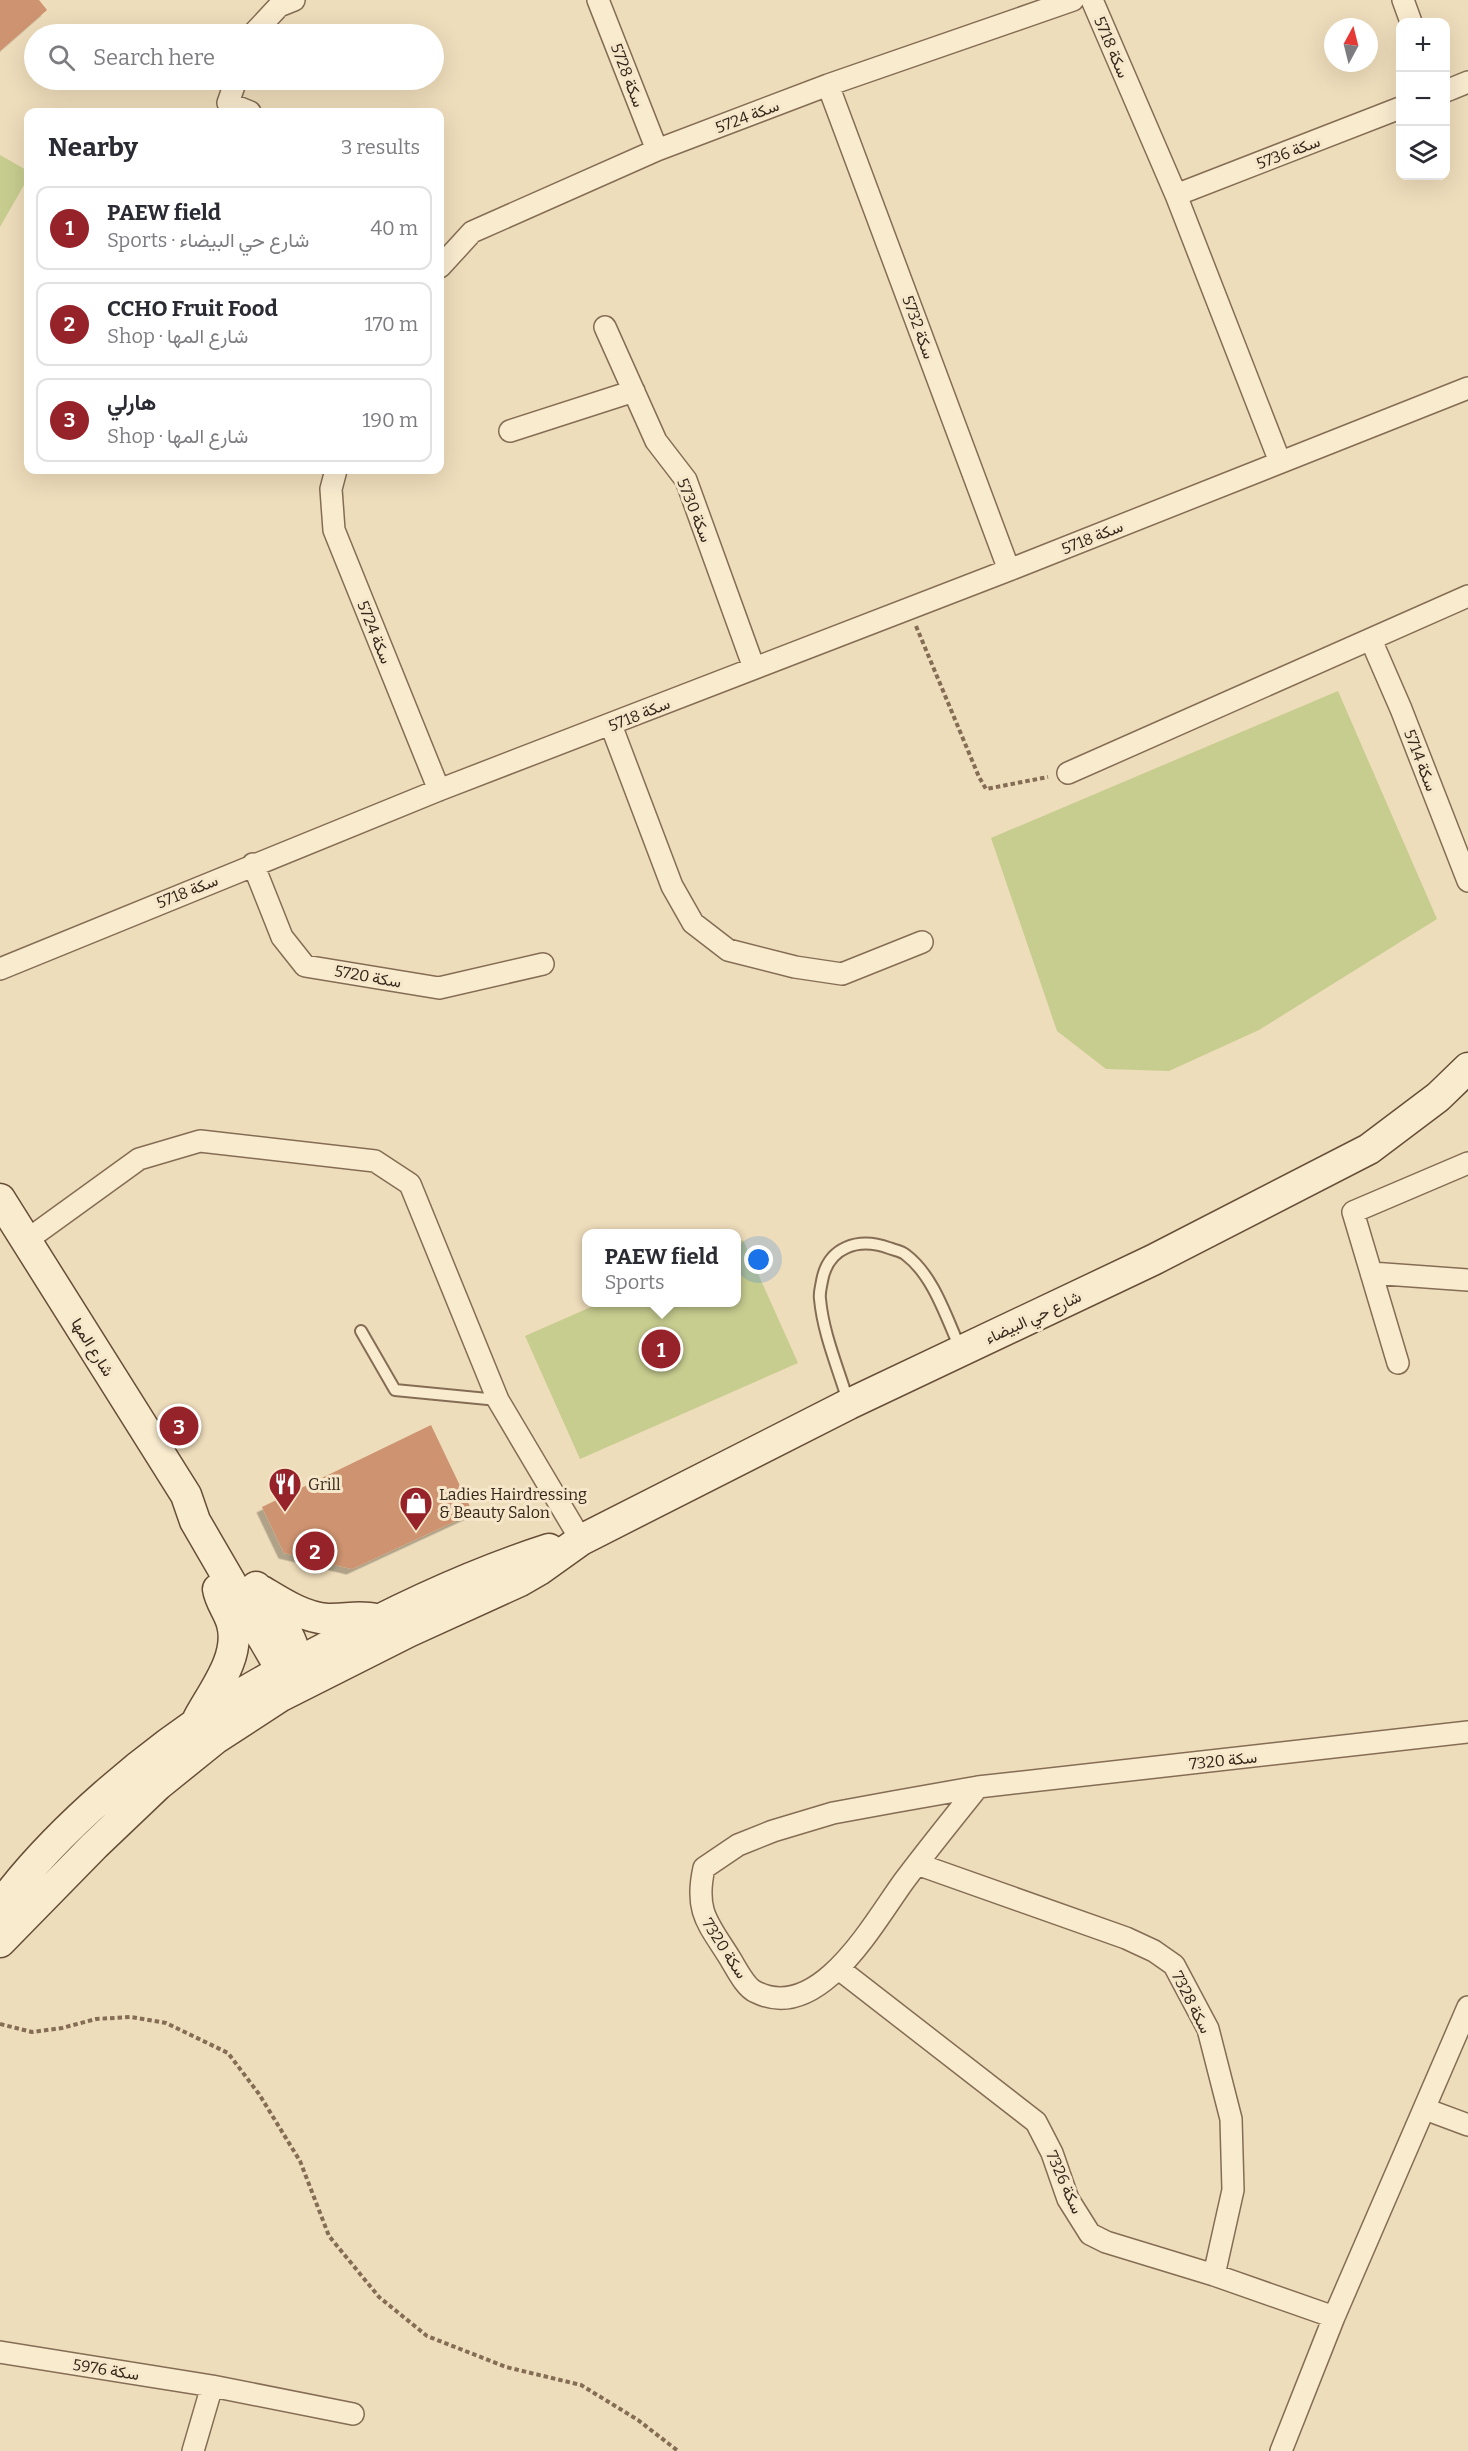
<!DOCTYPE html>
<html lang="en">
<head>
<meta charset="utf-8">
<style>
	:root { --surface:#fff; --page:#f2f2f3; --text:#2b2b33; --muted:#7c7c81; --line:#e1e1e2; --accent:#962329 }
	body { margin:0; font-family:Bitter,Vazirmatn,serif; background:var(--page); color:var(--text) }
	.controls { position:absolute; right:18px; top:18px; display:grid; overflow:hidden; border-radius:12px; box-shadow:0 6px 24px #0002 }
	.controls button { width:54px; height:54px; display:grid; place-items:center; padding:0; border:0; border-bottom:2px solid var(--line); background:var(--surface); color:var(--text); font:30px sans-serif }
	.compass { position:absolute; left:1324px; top:18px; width:54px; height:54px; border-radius:50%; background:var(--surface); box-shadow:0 6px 24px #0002; rotate:7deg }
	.you { position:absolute; left:759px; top:1260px; width:21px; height:21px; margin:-15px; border:4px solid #fff; border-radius:50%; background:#1a73e8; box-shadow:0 0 0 9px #1a73e833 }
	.badge { display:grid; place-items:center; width:39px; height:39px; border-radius:50%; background:var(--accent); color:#fff; font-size:20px; font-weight:700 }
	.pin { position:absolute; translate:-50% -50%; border:3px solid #fff; box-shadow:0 2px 6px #0006 }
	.popup { position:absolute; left:582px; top:1229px; width:159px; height:78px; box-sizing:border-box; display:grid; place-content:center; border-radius:12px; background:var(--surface); filter:drop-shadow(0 2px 4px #0005); font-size:20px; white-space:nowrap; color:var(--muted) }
	.popup b { font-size:22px; color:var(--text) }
	.popup::after { content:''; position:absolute; left:50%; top:100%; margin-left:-12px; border:12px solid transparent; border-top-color:var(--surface) }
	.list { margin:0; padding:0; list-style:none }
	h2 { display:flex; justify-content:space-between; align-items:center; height:78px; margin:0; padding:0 24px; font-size:26px }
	h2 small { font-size:20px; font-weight:400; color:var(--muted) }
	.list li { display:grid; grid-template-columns:39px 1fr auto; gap:18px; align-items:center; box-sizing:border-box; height:84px; margin:0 12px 12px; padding:0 12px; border:2px solid var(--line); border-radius:12px }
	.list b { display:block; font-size:22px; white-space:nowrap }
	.list p { margin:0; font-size:20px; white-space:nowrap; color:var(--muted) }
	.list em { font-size:20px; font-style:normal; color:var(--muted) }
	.icon { flex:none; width:33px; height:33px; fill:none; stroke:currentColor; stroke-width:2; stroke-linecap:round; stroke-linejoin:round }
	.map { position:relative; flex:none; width:1468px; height:2451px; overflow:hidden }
	.search { position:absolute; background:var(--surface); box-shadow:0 6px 24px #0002; left:24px; top:24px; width:420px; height:66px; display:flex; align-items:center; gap:15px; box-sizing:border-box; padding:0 21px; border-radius:33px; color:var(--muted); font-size:22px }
	.panel { position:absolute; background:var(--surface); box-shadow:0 6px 24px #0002; left:24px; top:108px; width:420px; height:366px; border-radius:12px }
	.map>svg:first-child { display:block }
	.green { fill:#c7cc8f }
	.building { fill:#ce936f; filter:url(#shadow) }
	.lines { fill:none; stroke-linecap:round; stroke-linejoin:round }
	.lane-casing { stroke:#856d55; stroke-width:14 }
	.street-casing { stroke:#856d55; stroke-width:24 }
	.secondary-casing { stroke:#674e38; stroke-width:33 }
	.path { stroke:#856d55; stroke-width:4; stroke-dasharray:4.5 3; stroke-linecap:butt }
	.lane { stroke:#f9ebce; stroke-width:10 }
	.street { stroke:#f9ebce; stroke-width:21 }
	.secondary { stroke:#f9ebce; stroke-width:30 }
	.labels { text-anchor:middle; stroke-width:6; stroke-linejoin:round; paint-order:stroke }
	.street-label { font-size:16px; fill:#34261a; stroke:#f6e7ca }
	.poi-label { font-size:16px; fill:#34261a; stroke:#f6e7ca; text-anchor:start }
</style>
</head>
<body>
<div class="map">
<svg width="1468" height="2451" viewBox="0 0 1468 2451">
	<defs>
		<filter id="shadow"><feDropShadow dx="-5.5" dy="5.5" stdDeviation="0" flood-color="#0004"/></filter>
	</defs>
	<rect width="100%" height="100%" fill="#edb"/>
	<path class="green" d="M 0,155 L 28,171 L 28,178 L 0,227 Z
		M 1338,691 L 1437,919 L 1259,1030 L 1169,1071 L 1106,1069 L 1057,1031 L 991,838 Z
		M 743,1240 L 798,1363 L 580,1459 L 525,1336 L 600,1303 L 736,1302 L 736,1243 Z"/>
	<path class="building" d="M 0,0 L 39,0 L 47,10 L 0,51 Z
		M 431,1425 L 473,1513 L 352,1569 L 284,1553 L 262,1507 Z"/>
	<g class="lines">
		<g class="lane-casing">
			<path id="lane" d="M 361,1331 L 395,1390 L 498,1400
				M 848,1401 C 838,1368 823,1333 820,1299 C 819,1293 821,1287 822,1281 C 828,1247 858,1237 889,1248 C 894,1250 902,1251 906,1255 C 934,1276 947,1320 961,1350"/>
		</g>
		<g class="street-casing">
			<path id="street" d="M 598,0 L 657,150
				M 1092,0 L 1176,195 L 1280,462
				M 1403,0 L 1411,22
				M 253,34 L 279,6 L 294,0
				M 236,80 L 228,103 L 250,112
				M 828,85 L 1009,570
				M 1446,91 L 1468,82
				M 1176,195 L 1400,108
				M 440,267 L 472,232 L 657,150 L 828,85 L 1073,0
				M 605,327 L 656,441 L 686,480 L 754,668
				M 510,431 L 634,391
				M 336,470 L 331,489 L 334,530 L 439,790
				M 1371,640 L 1401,709 L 1468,881
				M 611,725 L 672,886 L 693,923 L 728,950 L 795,967 L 842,974 L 922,942
				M 1068,773 L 1468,596
				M 253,864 L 282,937 L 305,966 L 439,988 L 543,964
				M 0,969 L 439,790 L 1009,570 L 1468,388
				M 27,1240 L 139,1159 L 200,1141 L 375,1161 L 410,1184 L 498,1400 L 581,1540
				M 1371,1273 L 1468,1280
				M 1398,1363 L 1353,1212 L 1468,1163
				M 978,1787 C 953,1818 928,1849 904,1881 C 874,1922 819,2024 756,1992 C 746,1988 737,1970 731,1960 C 709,1924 694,1913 704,1868 L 738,1845 L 773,1831 L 833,1813 L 893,1802 L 978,1787 L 1468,1732
				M 917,1864 L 1126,1938 L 1154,1951 L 1174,1965 L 1208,2029 L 1231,2119 L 1233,2190 L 1214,2275
				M 839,1969 L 1036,2122 L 1052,2153 L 1068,2199 L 1090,2234 L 1106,2242 L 1214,2275 L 1334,2317
				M 1425,2109 L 1468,2125
				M 0,2352 L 212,2386 L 193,2451
				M 212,2386 L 353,2414
				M 1281,2451 L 1334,2317 L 1468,2007"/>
		</g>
		<g class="secondary-casing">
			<path id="secondary" d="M 0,1199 L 186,1495 L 195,1521 L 275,1659 L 295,1674 L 303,1677
				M 256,1587 C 273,1613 307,1648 292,1680
				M 262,1591 C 282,1603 303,1617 327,1619 C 344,1620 358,1615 375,1619
				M 198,1719 C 213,1691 241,1657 232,1624 C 229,1612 220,1602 218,1589
				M 0,1906 C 57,1829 149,1752 230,1701 C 260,1681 293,1665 325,1648 C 397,1609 471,1574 549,1549
				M 0,1942 L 95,1845 L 158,1785 L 215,1739 L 281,1696 L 408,1632 L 520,1581 L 539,1570 L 581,1540 L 849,1404 L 1153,1260 L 1369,1149 L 1438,1097 L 1468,1068"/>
		</g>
		<path class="path" d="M 916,626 L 979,777 L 986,789 L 1048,777
			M 0,2024 L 32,2032 L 62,2028 L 96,2019 L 131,2017 L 166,2023 L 228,2053 L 259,2094 L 300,2161 L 329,2236 L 379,2297 L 427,2336 L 506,2367 L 581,2385 L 638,2420 L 678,2451"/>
		<use href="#lane" class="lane"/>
		<use href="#street" class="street"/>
		<use href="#secondary" class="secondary"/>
	</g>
	<defs>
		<g id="restaurant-pin" transform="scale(1.725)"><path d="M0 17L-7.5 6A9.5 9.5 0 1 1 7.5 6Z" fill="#962329" stroke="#f6e7ca"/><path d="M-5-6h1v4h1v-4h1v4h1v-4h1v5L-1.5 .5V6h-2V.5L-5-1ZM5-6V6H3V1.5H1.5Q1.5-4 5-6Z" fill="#fff"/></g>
		<g id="shop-pin" transform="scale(1.725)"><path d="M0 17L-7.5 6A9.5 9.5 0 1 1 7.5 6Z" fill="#962329" stroke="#f6e7ca"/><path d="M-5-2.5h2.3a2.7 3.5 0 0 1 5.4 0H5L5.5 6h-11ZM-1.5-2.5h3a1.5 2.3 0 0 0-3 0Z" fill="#fff"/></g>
	</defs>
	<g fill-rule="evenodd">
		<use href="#restaurant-pin" x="285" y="1484"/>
		<use href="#shop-pin" x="416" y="1503"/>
	</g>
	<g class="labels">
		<g class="street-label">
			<text transform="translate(1112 47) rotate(67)" y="6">سكة 5718</text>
			<text transform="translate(628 75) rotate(69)" y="6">سكة 5728</text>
			<text transform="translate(747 116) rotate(-21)" y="6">سكة 5724</text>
			<text transform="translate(1288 152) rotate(-21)" y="6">سكة 5736</text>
			<text transform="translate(919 327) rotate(70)" y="6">سكة 5732</text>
			<text transform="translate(695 510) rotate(68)" y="6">سكة 5730</text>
			<text transform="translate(1092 537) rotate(-22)" y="6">سكة 5718</text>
			<text transform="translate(375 632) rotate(68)" y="6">سكة 5724</text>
			<text transform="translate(639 714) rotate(-22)" y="6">سكة 5718</text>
			<text transform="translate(1421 760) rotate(69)" y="6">سكة 5714</text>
			<text transform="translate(187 891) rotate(-22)" y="6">سكة 5718</text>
			<text transform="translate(368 976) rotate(10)" y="6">سكة 5720</text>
			<text transform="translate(1033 1317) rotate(-25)" y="6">شارع حي البيضاء</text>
			<text transform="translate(93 1347) rotate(58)" y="6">شارع المها</text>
			<text transform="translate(1223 1760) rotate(-6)" y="6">سكة 7320</text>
			<text transform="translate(725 1948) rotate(57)" y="6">سكة 7320</text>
			<text transform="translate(1192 2002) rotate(63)" y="6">سكة 7328</text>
			<text transform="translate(1065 2182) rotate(66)" y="6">سكة 7326</text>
			<text transform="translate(106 2369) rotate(9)" y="6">سكة 5976</text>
		</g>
		<g class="poi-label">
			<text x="308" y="1490">Grill</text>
			<text x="439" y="1500">Ladies Hairdressing<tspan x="439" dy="18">&amp; Beauty Salon</tspan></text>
		</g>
	</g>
</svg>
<div class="controls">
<button>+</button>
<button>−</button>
<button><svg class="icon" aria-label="layers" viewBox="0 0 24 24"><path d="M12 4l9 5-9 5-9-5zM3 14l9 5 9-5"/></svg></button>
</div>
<svg class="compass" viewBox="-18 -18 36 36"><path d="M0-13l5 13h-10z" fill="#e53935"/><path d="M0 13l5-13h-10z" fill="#7c7c81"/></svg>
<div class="you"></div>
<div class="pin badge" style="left:661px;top:1349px">1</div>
<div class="popup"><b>PAEW field</b>Sports</div>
<div class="pin badge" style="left:315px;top:1551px">2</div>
<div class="pin badge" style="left:179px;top:1426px">3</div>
<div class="search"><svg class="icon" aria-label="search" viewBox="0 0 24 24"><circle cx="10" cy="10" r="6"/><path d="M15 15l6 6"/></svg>Search here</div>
<section class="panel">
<h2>Nearby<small>3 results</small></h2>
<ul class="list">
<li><span class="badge">1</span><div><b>PAEW field</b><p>Sports · شارع حي البيضاء</p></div><em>40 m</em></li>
<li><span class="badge">2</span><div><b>CCHO Fruit Food</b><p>Shop · شارع المها</p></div><em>170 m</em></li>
<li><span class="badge">3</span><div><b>هارلي</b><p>Shop · شارع المها</p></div><em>190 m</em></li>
</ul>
</section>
</div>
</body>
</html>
